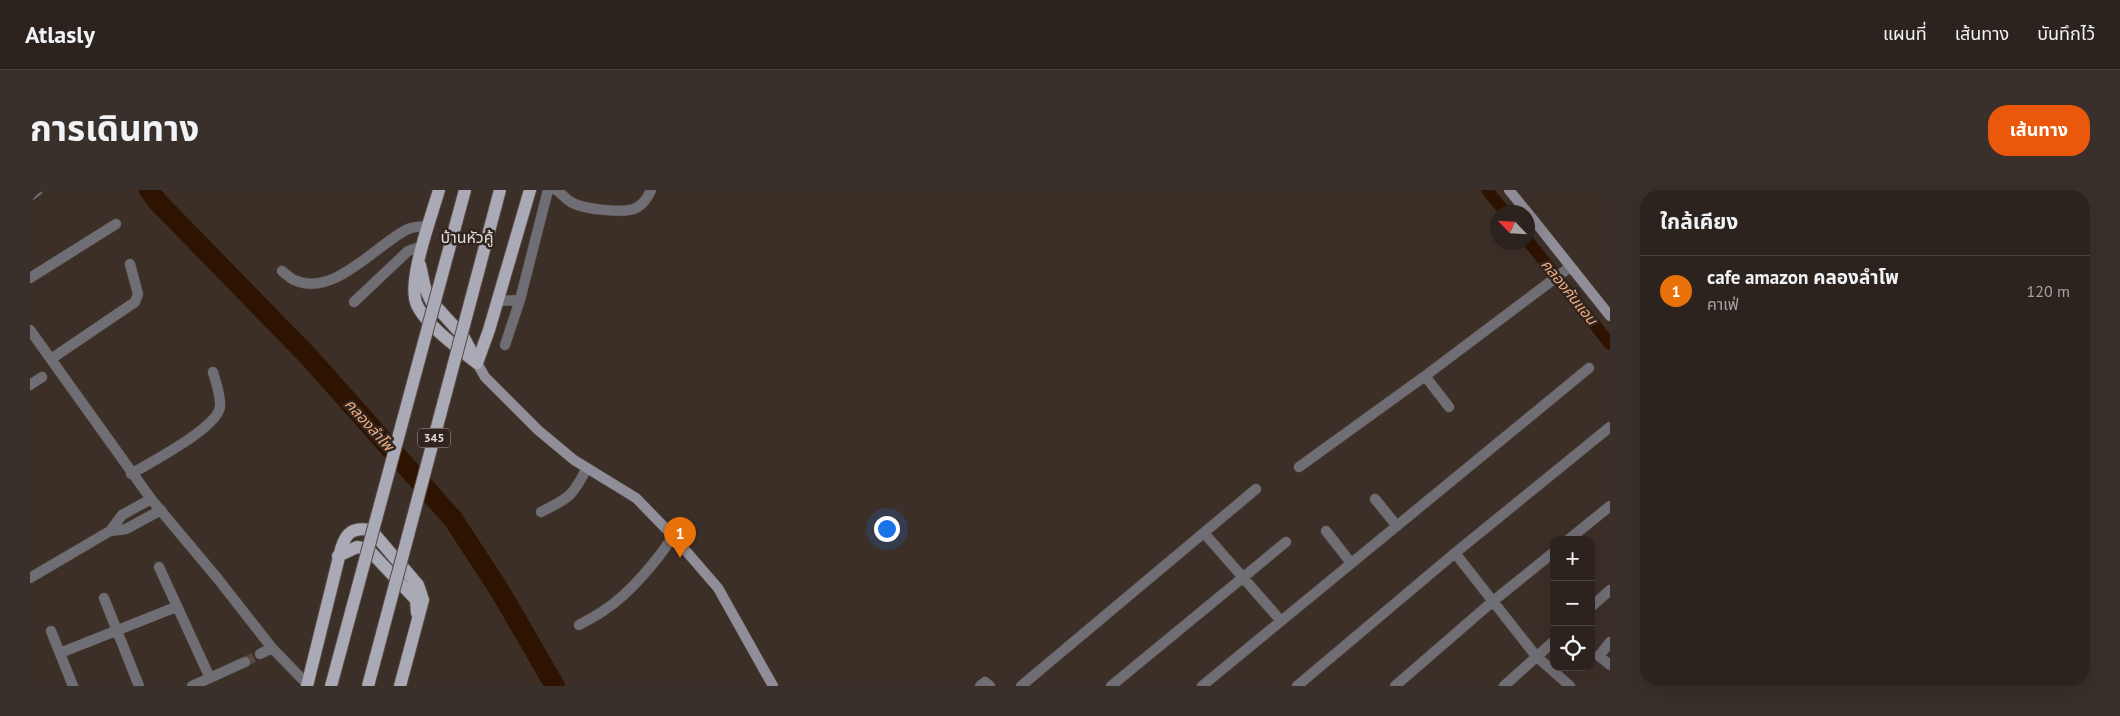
<!DOCTYPE html>
<html lang="th">
<head>
<meta charset="utf-8">
<style>
	:root { --surface:#2d231e; --page:#392f2b; --text:#f1f3f6; --muted:#a7a4a4; --line:#48403c; --accent:#ea580c }
	body { margin:0; font-family:"PT Sans","Noto Sans Thai",sans-serif; background:var(--page); color:var(--text) }
	.controls { position:absolute; right:15px; bottom:15px; display:grid; overflow:hidden; border-radius:10px; box-shadow:0 5px 20px #0002 }
	.controls button { width:45px; height:45px; display:grid; place-items:center; padding:0; border:0; border-bottom:1px solid var(--line); background:var(--surface); color:var(--text); font:25px sans-serif }
	.compass { position:absolute; left:1460px; top:15px; width:45px; height:45px; border-radius:50%; background:var(--surface); box-shadow:0 5px 20px #0002; rotate:295deg }
	.you { position:absolute; left:856px; top:338px; width:18px; height:18px; margin:-12px; border:4px solid #fff; border-radius:50%; background:#1a73e8; box-shadow:0 0 0 8px #1a73e833 }
	.badge { display:grid; place-items:center; width:32px; height:32px; border-radius:50%; background:var(--accent); color:#fff; font-size:16px; font-weight:700 }
	.pin { position:absolute; translate:-50% -41px; filter:drop-shadow(0 1px 2px #0008) }
	.pin::after { content:''; position:absolute; top:26px; width:18px; height:15px; background:inherit; clip-path:polygon(0 0,100% 0,50% 100%) }
	.list { margin:0; padding:0; list-style:none }
	h2 { display:flex; justify-content:space-between; align-items:center; height:65px; margin:0; padding:0 20px; font-size:21px }
	h2 small { font-size:16px; font-weight:400; color:var(--muted) }
	.list li { display:grid; grid-template-columns:32px 1fr auto; gap:15px; align-items:center; box-sizing:border-box; height:70px; padding:0 20px; border-top:1px solid var(--line) }
	.list b { display:block; font-size:19px; white-space:nowrap }
	.list p { margin:0; font-size:16px; white-space:nowrap; color:var(--muted) }
	.list em { font-size:16px; font-style:normal; color:var(--muted) }
	.icon { flex:none; width:28px; height:28px; fill:none; stroke:currentColor; stroke-width:2; stroke-linecap:round; stroke-linejoin:round }
	.map { position:relative; flex:none; width:1580px; height:496px; overflow:hidden; border-radius:20px }
	header { display:flex; align-items:center; gap:30px; box-sizing:border-box; height:70px; padding:0 25px; background:var(--surface); border-bottom:1px solid var(--line) }
	header strong { font-size:24px }
	nav { display:flex; gap:28px; margin-inline-start:auto; font-size:18px }
	.intro { display:flex; align-items:center; justify-content:space-between; box-sizing:border-box; height:120px; padding:0 30px }
	h1 { margin:0; font-size:35px }
	.button { padding:12px 22px; border-radius:20px; background:var(--accent); color:#fff; font-size:18px; font-weight:700 }
	main { display:flex; gap:30px; padding:0 30px }
	aside { flex:1; background:var(--surface); border-radius:20px; box-shadow:0 5px 20px #0002 }
	.map>svg:first-child { display:block }
	.lines { fill:none; stroke-linecap:round; stroke-linejoin:round }
	.canal { stroke:#2f1301; stroke-width:12 }
	.river { stroke:#2f1301; stroke-width:20 }
	.street-tunnel { stroke:#554942; stroke-width:10; stroke-dasharray:10 5; stroke-linecap:butt }
	.street-casing { stroke:#574a44; stroke-width:11 }
	.secondary-casing { stroke:#574a44; stroke-width:11 }
	.primary-casing { stroke:#574a44; stroke-width:14 }
	.street { stroke:#6f6e74; stroke-width:10 }
	.secondary { stroke:#908f99; stroke-width:10 }
	.primary { stroke:#aaa9b6; stroke-width:12 }
	.primary-bridge-casing { stroke:#574a44; stroke-width:14; stroke-linecap:butt }
	.primary-bridge { stroke:#aaa9b6; stroke-width:12 }
	.labels { text-anchor:middle; stroke-width:5; stroke-linejoin:round; paint-order:stroke }
	.shield { fill:#31261f; stroke:#ada49e; stroke-width:1 }
	.shield-label { font-size:12px; font-weight:bold; fill:#e2dad5 }
	.water-label { font-size:15px; font-style:italic; fill:#f2ac83; stroke:#31261f }
	.quarter-label { font-size:16px; fill:#e2dad5; stroke:#31261f }
</style>
</head>
<body>
<header>
<strong>Atlasly</strong>
<nav><a>แผนที่</a><a>เส้นทาง</a><a>บันทึกไว้</a></nav>
</header>
<div class="intro"><h1>การเดินทาง</h1><a class="button">เส้นทาง</a></div>
<main>
<div class="map">
<svg width="1580" height="496" viewBox="0 0 1580 496">
	<rect width="100%" height="100%" fill="#3c2f28"/>
	<g class="lines">
		<path class="canal" d="M 1457,0 L 1475,22
			M 1498,51 L 1580,154"/>
		<path class="river" d="M 119,0 L 127,11 L 279,167 L 423,329 L 470,401 L 525,496"/>
		<path class="street-tunnel" d="M 215,472 L 230,464"/>
		<g class="street-casing">
			<path id="street" d="M 526,0 C 532,3 535,9 541,12 C 552,19 595,24 606,18 C 614,14 618,7 621,0
				M 0,6 L 8,0
				M 252,81 C 256,84 260,88 264,90 C 303,108 345,56 376,40 C 382,36 392,37 399,36
				M 0,88 L 86,34
				M 467,111 L 490,110 L 518,0
				M 324,112 L 378,61 L 393,56
				M 0,140 L 121,309 L 188,389 L 242,458 L 277,494
				M 475,155 L 490,110
				M 21,169 L 105,112 L 108,104 L 100,74
				M 1395,186 L 1419,217
				M 0,195 L 12,187
				M 1269,277 L 1395,186 L 1540,77
				M 101,284 C 121,272 187,238 190,217 C 191,206 186,193 183,182
				M 1345,309 L 1367,336
				M 511,322 C 539,308 542,307 557,278
				M 80,341 L 96,339 L 131,320
				M 1296,341 L 1321,373
				M 1174,343 L 1251,431
				M 1538,350 L 1580,316
				M 1425,363 L 1506,466 L 1540,496
				M 129,377 L 180,488
				M 0,388 L 80,341 L 92,325 L 121,309
				M 74,408 L 109,496
				M 1561,417 L 1580,400
				M 549,435 C 558,430 568,425 576,419 C 599,404 628,370 643,346
				M 21,441 L 43,496
				M 1580,452 L 1569,466 L 1580,475
				M 30,463 L 146,417
				M 230,464 L 242,458
				M 162,496 L 215,472
				M 950,496 L 955,492 L 960,496
				M 991,496 L 1226,299
				M 1081,496 L 1256,352
				M 1172,496 L 1559,178
				M 1267,496 L 1425,363 L 1580,237
				M 1365,496 L 1462,412 L 1524,362
				M 1474,496 L 1524,451"/>
		</g>
		<g class="secondary-casing">
			<path id="secondary" d="M 1479,0 L 1497,22
				M 1498,23 L 1580,126
				M 447,173 L 455,187 L 508,240 L 544,270 L 606,308 L 643,346 L 688,398 L 743,496"/>
		</g>
		<g class="primary-casing">
			<path id="primary" d="M 409,0 C 402,25 376,93 387,115 C 396,135 430,160 447,173
				M 390,75 L 395,98 L 401,111 L 433,146 L 447,172
				M 447,173 L 459,140 L 500,0
				M 308,366 L 327,357 L 338,359 L 386,410 L 387,423
				M 277,496 L 311,359 C 316,342 323,337 341,340 L 388,395 L 393,410 L 370,496"/>
		</g>
		<use href="#street" class="street"/>
		<use href="#secondary" class="secondary"/>
		<use href="#primary" class="primary"/>
		<g class="primary-bridge-casing">
			<path id="primary-bridge" d="M 301,496 L 435,0
				M 338,496 L 470,0"/>
		</g>
		<use href="#primary-bridge" class="primary-bridge"/>
	</g>
	<g class="labels">
		<rect class="shield" x="388" y="238.5" width="32" height="19" rx="4"/>
		<g class="shield-label">
			<text x="404" y="252">345</text>
		</g>
		<g class="water-label">
			<text transform="translate(1539 102) rotate(51)" y="5">คลองคันแอน</text>
			<text transform="translate(339 235) rotate(48)" y="5">คลองลำโพ</text>
		</g>
		<g class="quarter-label">
			<text x="437" y="53">บ้านหัวคู้</text>
		</g>
	</g>
</svg>
<div class="controls">
<button>+</button>
<button>−</button>
<button><svg class="icon" aria-label="locate" viewBox="0 0 24 24"><circle cx="12" cy="12" r="6"/><path d="M12 2v4M12 18v4M2 12h4M18 12h4"/></svg></button>
</div>
<svg class="compass" viewBox="-18 -18 36 36"><path d="M0-13l5 13h-10z" fill="#e53935"/><path d="M0 13l5-13h-10z" fill="#a7a4a4"/></svg>
<div class="you"></div>
<div class="pin badge" style="left:650px;top:368px;background:#e8710a">1</div>
</div>
<aside>
<h2>ใกล้เคียง<small></small></h2>
<ul class="list">
<li><span class="badge" style="background:#e8710a">1</span><div><b>cafe amazon คลองลำโพ</b><p>คาเฟ่</p></div><em>120 m</em></li>
</ul>
</aside>
</main>
</body>
</html>
